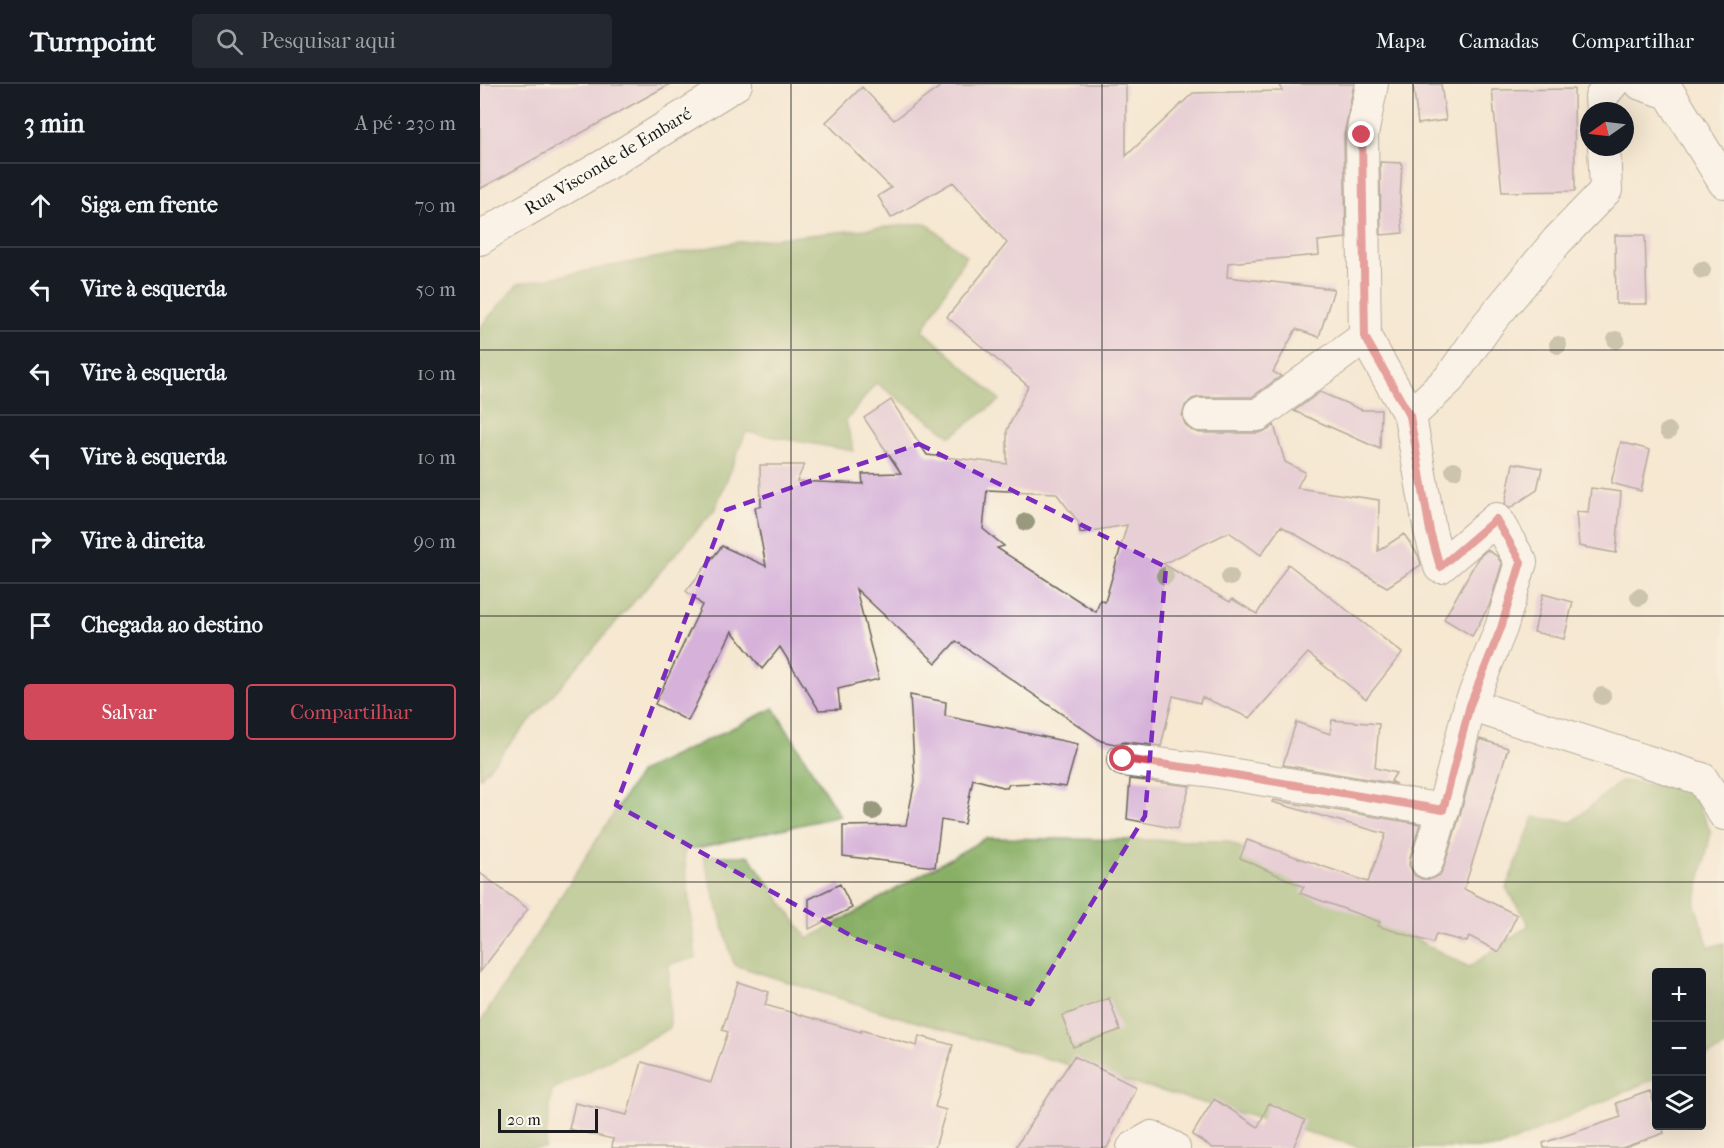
<!DOCTYPE html>
<html lang="pt">
<head>
<meta charset="utf-8">
<style>
	:root { --surface:#171b24; --page:#242831; --text:#f1f3f6; --muted:#9ea1a6; --line:#363941; --accent:#d1495b }
	body { margin:0; font-family:"IM FELL French Canon",serif; background:var(--page); color:var(--text) }
	.controls { position:absolute; right:18px; bottom:18px; display:grid; overflow:hidden; border-radius:6px; box-shadow:0 6px 24px #0002 }
	.controls button { width:54px; height:54px; display:grid; place-items:center; padding:0; border:0; border-bottom:2px solid var(--line); background:var(--surface); color:var(--text); font:30px sans-serif }
	.compass { position:absolute; left:1100px; top:18px; width:54px; height:54px; border-radius:50%; background:var(--surface); box-shadow:0 6px 24px #0002; rotate:256deg }
	.scale { position:absolute; left:18px; bottom:15px; width:100px; box-sizing:border-box; padding-left:6px; border:3px solid #1c1c1c; border-top:0; font-size:16px; line-height:21px; white-space:nowrap; color:#1c1c1c; -webkit-text-stroke:4px #fbf7ec; paint-order:stroke }
	.stop { position:absolute; width:18px; height:18px; margin:-14px; border:4px solid #d1495b; border-radius:50%; background:#fff }
	.stop.end { background:#d1495b; border-color:#fff; box-shadow:0 2px 6px #0008 }
	.list { margin:0; padding:0; list-style:none }
	h2 { display:flex; justify-content:space-between; align-items:center; height:78px; margin:0; padding:0 24px; font-size:26px }
	h2 small { font-size:20px; font-weight:400; color:var(--muted) }
	.list li { display:grid; grid-template-columns:39px 1fr auto; gap:18px; align-items:center; box-sizing:border-box; height:84px; padding:0 24px; border-top:2px solid var(--line) }
	.list b { display:block; font-size:22px; white-space:nowrap }
	.list em { font-size:20px; font-style:normal; color:var(--muted) }
	.actions { display:flex; gap:12px; padding:18px 24px }
	.actions a { flex:1; padding:14px 0; border:2px solid var(--accent); border-radius:6px; text-align:center; font-size:21px; color:var(--accent) }
	.actions .main { background:var(--accent); color:#fff }
	.icon { flex:none; width:33px; height:33px; fill:none; stroke:currentColor; stroke-width:2; stroke-linecap:round; stroke-linejoin:round }
	.map { position:relative; flex:none; width:1244px; height:1064px; overflow:hidden }
	header { display:flex; align-items:center; gap:36px; box-sizing:border-box; height:84px; padding:0 30px; background:var(--surface); border-bottom:2px solid var(--line) }
	header strong { font-size:28px }
	nav { display:flex; gap:33px; margin-inline-start:auto; font-size:21px }
	.search { width:420px; height:54px; background:var(--page); display:flex; align-items:center; gap:15px; box-sizing:border-box; padding:0 21px; border-radius:6px; color:var(--muted); font-size:22px }
	main { display:flex }
	aside { flex:1; background:var(--surface) }
	.map>svg:first-child { display:block }
	.forest { fill:#88af65; stroke:#526640; stroke-width:1.5 }
	.building { fill:#d6b1d9; fill-rule:evenodd }
	.lines { fill:none; stroke-linecap:round; stroke-linejoin:round }
	.minor-casing { stroke:#68635b; stroke-width:34 }
	.minor { stroke:#fff; stroke-width:32 }
	.tree { fill:#99997e }
	.route { stroke:#d1495b; stroke-width:8 }
	.marked { fill:none; stroke:#7b2cbf; stroke-width:4.5; stroke-dasharray:12 8; stroke-linejoin:round }
	.grid { fill:none; stroke:#1c1c1c; stroke-width:1.5; stroke-opacity:0.55 }
	.labels { text-anchor:middle; stroke-width:4.5; stroke-linejoin:round; paint-order:stroke }
	.street-label { font-size:18px; fill:#1c1c1c; stroke:#fbf7ec }
</style>
</head>
<body>
<header>
<strong>Turnpoint</strong>
<div class="search"><svg class="icon" aria-label="search" viewBox="0 0 24 24"><circle cx="10" cy="10" r="6"/><path d="M15 15l6 6"/></svg>Pesquisar aqui</div>
<nav><a>Mapa</a><a>Camadas</a><a>Compartilhar</a></nav>
</header>
<main>
<aside>
<h2>3 min<small>A pé · 230 m</small></h2>
<ul class="list">
<li><svg class="icon" aria-label="ahead" viewBox="0 0 24 24"><path d="M12 20V5M6 11l6-6 6 6"/></svg><div><b>Siga em frente</b></div><em>70 m</em></li>
<li><svg class="icon" aria-label="left" viewBox="0 0 24 24"><path d="M17 20v-9H6M10 6l-5 5 5 5"/></svg><div><b>Vire à esquerda</b></div><em>50 m</em></li>
<li><svg class="icon" aria-label="left" viewBox="0 0 24 24"><path d="M17 20v-9H6M10 6l-5 5 5 5"/></svg><div><b>Vire à esquerda</b></div><em>10 m</em></li>
<li><svg class="icon" aria-label="left" viewBox="0 0 24 24"><path d="M17 20v-9H6M10 6l-5 5 5 5"/></svg><div><b>Vire à esquerda</b></div><em>10 m</em></li>
<li><svg class="icon" aria-label="right" viewBox="0 0 24 24"><path d="M7 20v-9h11M14 6l5 5-5 5"/></svg><div><b>Vire à direita</b></div><em>90 m</em></li>
<li><svg class="icon" aria-label="arrive" viewBox="0 0 24 24"><path d="M6 21V4h12l-3 4 3 4H6"/></svg><div><b>Chegada ao destino</b></div></li>
</ul>
<div class="actions"><a class="main">Salvar</a><a>Compartilhar</a></div>
</aside>
<div class="map">
<svg width="1244" height="1064" viewBox="0 0 1244 1064">
	<rect width="100%" height="100%" fill="#fbf7ec"/>
	<filter id="ink" filterUnits="userSpaceOnUse"><feTurbulence type="fractalNoise" baseFrequency=".0167" numOctaves="2"/><feDisplacementMap in="SourceGraphic" scale="12" xChannelSelector="R" yChannelSelector="G"/><feConvolveMatrix kernelMatrix="1 2 1 2 8 2 1 2 1" color-interpolation-filters="sRGB"/></filter>
	<filter id="wash" filterUnits="userSpaceOnUse"><feTurbulence type="fractalNoise" baseFrequency=".008" numOctaves="4" result="noise"/><feDisplacementMap in="SourceGraphic" scale="24" xChannelSelector="R" yChannelSelector="G"/><feGaussianBlur stdDeviation="1.35" result="paint"/><feColorMatrix in="noise" values="0 0 0 0 0 0 0 0 0 0 0 0 0 0 0 0 0 1.4 0 .05"/><feComposite in="paint" operator="in"/></filter>
	<g filter="url(#wash)">
		<rect width="100%" height="100%" fill="#f5e8d1"/>
		<path class="forest" d="M 446,139 L 486,172 L 443,246 L 520,316 L 471,352 L 396,299 L 366,337 L 374,367 L 266,348 L 235,425 L 0,694 L 0,243 L 38,200 L 257,158 Z
			M 294,624 L 360,732 L 204,767 L 216,874 L 189,880 L 190,944 L 72,1006 L 65,1064 L 0,1064 L 0,939 L 160,688 Z
			M 1141,697 L 1211,705 L 1231,748 L 1215,821 L 1229,863 L 1244,859 L 1244,964 L 1222,974 L 1222,888 L 1176,888 L 1176,994 L 1019,1064 L 883,1064 L 412,931 L 254,881 L 223,772 L 269,772 L 328,855 L 506,754 L 748,757 L 989,883 L 1049,841 L 1026,804 L 1054,733 L 1092,738 Z"/>
		<g id="blocks">
			<path class="building" d="M 0,0 L 190,0 L 0,105 Z
				M 464,0 L 646,0 L 646,72 L 713,9 L 802,7 L 800,0 L 874,0 L 864,51 L 866,154 L 838,157 L 839,171 L 748,179 L 747,193 L 854,205 L 839,253 L 816,245 L 793,288 L 801,292 L 772,313 L 719,313 L 712,315 L 705,322 L 702,332 L 705,340 L 711,346 L 720,349 L 778,349 L 788,346 L 794,341 L 805,378 L 825,388 L 817,404 L 899,416 L 898,467 L 924,450 L 938,471 L 941,481 L 907,503 L 801,442 L 781,471 L 749,448 L 683,480 L 750,518 L 752,515 L 777,530 L 808,480 L 922,569 L 886,615 L 828,569 L 770,634 L 722,613 L 720,619 L 693,612 L 681,662 L 645,658 L 635,660 L 621,657 L 476,557 L 456,579 L 376,505 L 399,595 L 358,605 L 360,625 L 339,626 L 300,563 L 282,585 L 252,547 L 208,637 L 175,620 L 222,521 L 206,507 L 242,462 L 286,482 L 275,424 L 281,422 L 280,381 L 324,381 L 317,397 L 383,400 L 382,390 L 421,389 L 384,334 L 411,316 L 447,371 L 527,380 L 527,346 L 548,302 L 467,233 L 527,159 L 473,98 L 411,134 L 398,112 L 411,104 L 346,38 L 382,3 L 414,36 ZM 507,406 L 576,409 L 599,439 L 600,449 L 647,441 L 625,518 L 620,516 L 616,528 L 517,464 L 524,462 L 503,445 Z
				M 933,0 L 961,0 L 966,36 L 938,40 Z
				M 1094,5 L 1095,107 L 1022,108 L 1012,6 Z
				M 900,78 L 922,79 L 920,117 L 923,149 L 901,151 Z
				M 1135,151 L 1165,151 L 1167,220 L 1136,220 Z
				M 840,308 L 882,326 L 901,326 L 900,365 L 814,327 Z
				M 1141,358 L 1170,366 L 1161,407 L 1131,399 Z
				M 1033,379 L 1062,384 L 1057,406 L 1030,424 L 1025,420 Z
				M 1111,404 L 1141,408 L 1136,469 L 1099,462 L 1096,428 L 1108,429 Z
				M 1007,466 L 1017,472 L 1022,480 L 1009,522 L 992,552 L 964,535 L 998,474 Z
				M 1063,510 L 1093,518 L 1084,555 L 1054,548 Z
				M 430,611 L 466,618 L 465,632 L 598,660 L 586,703 L 556,699 L 529,700 L 527,704 L 493,695 L 484,740 L 461,736 L 455,783 L 363,772 L 363,742 L 426,741 L 435,697 Z
				M 852,636 L 899,640 L 895,684 L 916,689 L 911,697 L 916,700 L 803,681 L 816,638 L 850,650 Z
				M 1000,655 L 1028,664 L 984,805 L 1037,831 L 1019,868 L 989,852 L 987,858 L 956,850 L 953,859 L 898,842 L 900,838 L 820,809 L 824,803 L 760,774 L 767,756 L 888,798 L 906,750 L 792,718 L 793,716 L 940,740 L 930,773 L 929,781 L 934,791 L 942,795 L 952,795 L 960,791 L 964,783 L 980,731 Z
				M 650,695 L 710,702 L 697,745 L 647,735 Z
				M 0,789 L 48,825 L 0,888 Z
				M 360,800 L 372,824 L 329,845 L 329,815 Z
				M 258,898 L 289,908 L 285,921 L 381,948 L 381,946 L 437,962 L 439,952 L 473,961 L 455,1023 L 466,1026 L 455,1064 L 132,1064 L 133,1055 L 89,1045 L 95,1019 L 147,1031 L 162,978 L 231,998 L 248,948 L 242,946 Z
				M 629,914 L 640,946 L 593,963 L 582,932 Z
				M 594,972 L 656,1003 L 627,1064 L 535,1064 Z
				M 1170,1007 L 1176,1026 L 1176,1041 L 1182,1041 L 1184,1049 L 1142,1064 L 1064,1064 L 1063,1059 L 1141,1033 L 1136,1019 Z
				M 734,1015 L 778,1043 L 789,1019 L 825,1036 L 813,1064 L 733,1064 L 712,1051 Z"/>
		</g>
	</g>
	<g filter="url(#ink)">
		<use href="#blocks" fill-opacity="0" stroke="#68635b" stroke-width="1.5"/>
		<g class="lines">
			<g class="minor-casing">
				<path id="minor" d="M 892,0 L 882,51 L 885,253 L 930,332 L 950,447 L 960,483 L 1016,435 L 1041,478 L 1021,544 L 990,621 L 963,726 L 947,778
					M 1161,0 L 1189,9 L 1244,98
					M 1122,27 L 1121,13 L 1132,0
					M 0,155 L 19,142 L 130,78 L 256,0
					M 720,331 L 778,331 L 885,253
					M 930,332 L 970,294 L 1008,240 L 1077,157 L 1126,106 L 1124,63
					M 990,621 L 1222,695 L 1244,730
					M 643,676 L 726,686 L 963,726
					M 653,1064 L 672,1053 L 694,1064"/>
			</g>
			<use href="#minor" class="minor"/>
		</g>
		<g class="tree">
			<circle cx="1222" cy="186" r="9"/>
			<circle cx="1136" cy="256" r="9"/>
			<circle cx="1078" cy="261" r="9"/>
			<circle cx="1188" cy="347" r="9"/>
			<circle cx="974" cy="386" r="9"/>
			<circle cx="546" cy="438" r="9"/>
			<circle cx="685" cy="492" r="9"/>
			<circle cx="750" cy="493" r="9"/>
			<circle cx="1159" cy="513" r="9"/>
			<circle cx="1122" cy="612" r="9"/>
			<circle cx="393" cy="727" r="9"/>
		</g>
	</g>
	<g class="lines" filter="url(#ink)">
		<path class="route" d="M 643,675 L 726,686 L 963,726 L 990,621 L 1021,544 L 1041,478 L 1016,435 L 960,483 L 950,447 L 930,332 L 885,253 L 882,51"/>
	</g>
	<path d="M0 0H1244V1064H0ZM 439,360 L 686,483 L 665,732 L 550,920 L 377,855 L 136,721 L 246,426 Z" fill="#f5e8d1" fill-opacity=".55" fill-rule="evenodd"/>
	<path class="marked" d="M 439,360 L 686,483 L 665,732 L 550,920 L 377,855 L 136,721 L 246,426 Z"/>
	<path class="grid" d="M 311,0 L 311,1064M 622,0 L 622,1064M 933,0 L 933,1064M 0,266 L 1244,266M 0,532 L 1244,532M 0,798 L 1244,798"/>
	<g class="labels">
		<g class="street-label">
			<text transform="translate(128 77) rotate(-31)" y="6">Rua Visconde de Embaré</text>
		</g>
	</g>
</svg>
<div class="controls">
<button>+</button>
<button>−</button>
<button><svg class="icon" aria-label="layers" viewBox="0 0 24 24"><path d="M12 4l9 5-9 5-9-5zM3 14l9 5 9-5"/></svg></button>
</div>
<svg class="compass" viewBox="-18 -18 36 36"><path d="M0-13l5 13h-10z" fill="#e53935"/><path d="M0 13l5-13h-10z" fill="#9ea1a6"/></svg>
<div class="scale">20 m</div>
<div class="stop" style="left:643px;top:675px"></div>
<div class="stop end" style="left:882px;top:51px"></div>
</div>
</main>
</body>
</html>
